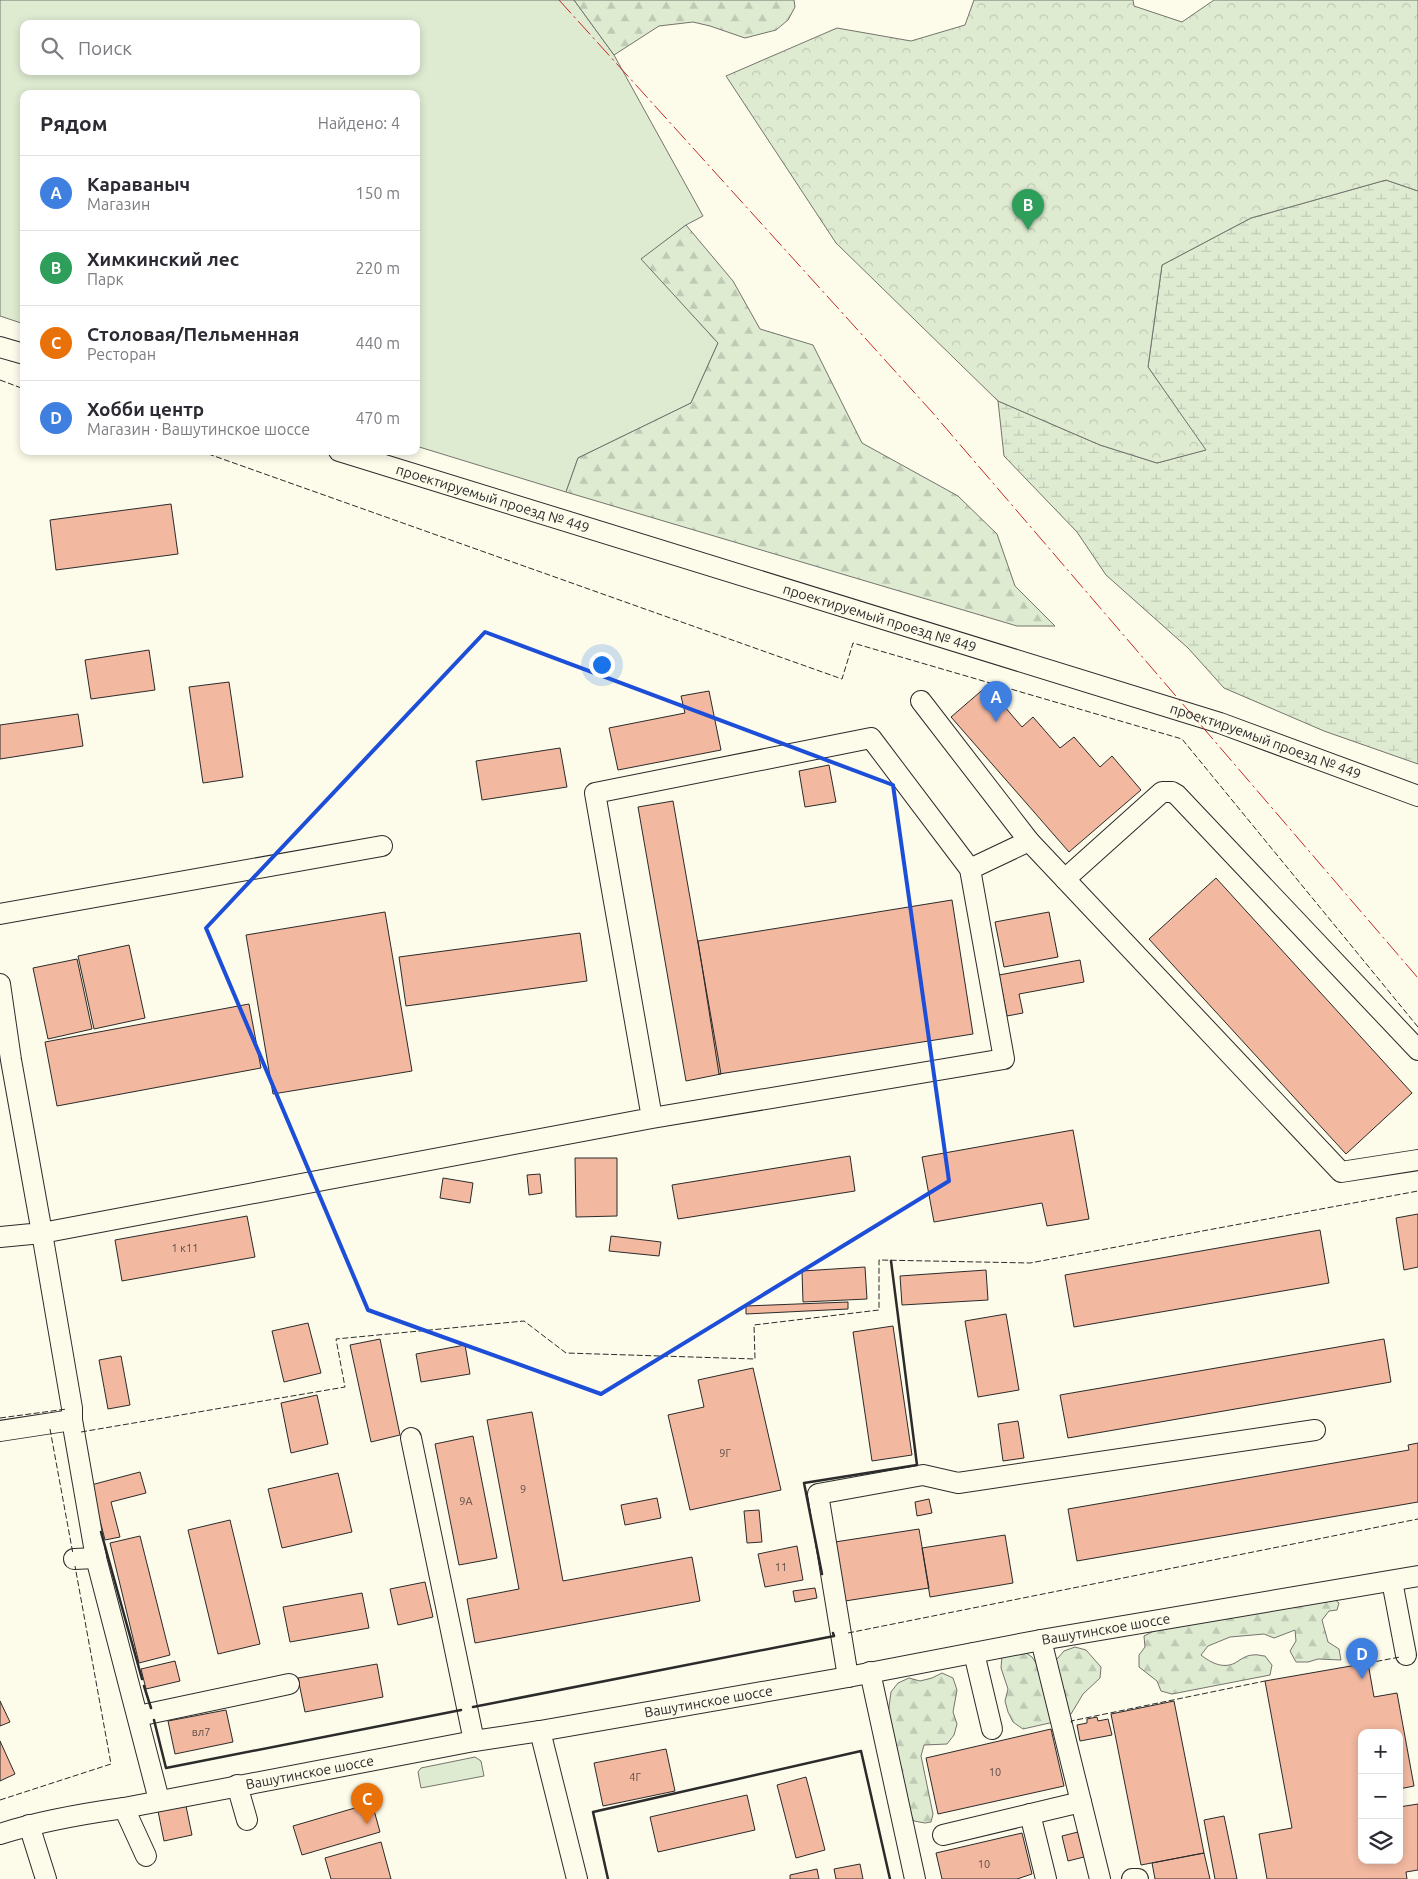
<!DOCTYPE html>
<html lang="ru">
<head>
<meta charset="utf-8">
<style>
	:root { --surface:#fff; --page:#f7f7f7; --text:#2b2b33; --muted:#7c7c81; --line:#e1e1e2; --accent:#c62828 }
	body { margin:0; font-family:Ubuntu,sans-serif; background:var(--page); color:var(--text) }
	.controls { position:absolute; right:15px; bottom:15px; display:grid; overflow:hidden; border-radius:10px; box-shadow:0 2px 8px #0003 }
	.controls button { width:45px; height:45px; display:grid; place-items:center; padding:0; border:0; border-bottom:1px solid var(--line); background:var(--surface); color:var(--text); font:25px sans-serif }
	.you { position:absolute; left:601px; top:664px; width:18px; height:18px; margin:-12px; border:4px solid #fff; border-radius:50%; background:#1a73e8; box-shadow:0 0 0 8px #1a73e833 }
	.badge { display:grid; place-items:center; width:32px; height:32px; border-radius:50%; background:var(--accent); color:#fff; font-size:16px; font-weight:700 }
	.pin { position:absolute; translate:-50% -41px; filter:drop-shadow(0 1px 2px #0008) }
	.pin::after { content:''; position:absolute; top:26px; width:18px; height:15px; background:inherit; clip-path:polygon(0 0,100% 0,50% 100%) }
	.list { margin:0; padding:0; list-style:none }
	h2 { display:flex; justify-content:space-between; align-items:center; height:65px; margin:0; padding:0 20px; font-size:21px }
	h2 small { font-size:16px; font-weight:400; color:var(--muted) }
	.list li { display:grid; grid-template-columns:32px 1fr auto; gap:15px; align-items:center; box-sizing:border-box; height:75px; padding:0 20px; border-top:1px solid var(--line) }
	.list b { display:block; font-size:19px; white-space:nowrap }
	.list p { margin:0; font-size:16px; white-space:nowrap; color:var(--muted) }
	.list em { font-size:16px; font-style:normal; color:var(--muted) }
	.icon { flex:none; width:28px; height:28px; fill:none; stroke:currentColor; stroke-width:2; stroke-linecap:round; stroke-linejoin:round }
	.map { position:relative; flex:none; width:1418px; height:1879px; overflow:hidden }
	.search { position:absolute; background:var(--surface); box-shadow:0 2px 8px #0003; left:20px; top:20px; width:400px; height:55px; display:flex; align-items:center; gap:12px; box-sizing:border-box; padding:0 18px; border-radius:10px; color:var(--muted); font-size:19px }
	.panel { position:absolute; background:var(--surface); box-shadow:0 2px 8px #0003; left:20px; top:90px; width:400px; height:365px; border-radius:10px }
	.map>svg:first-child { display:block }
	.green { fill:#deebd1; stroke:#74746e; fill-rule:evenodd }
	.forest { fill:url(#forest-firs); stroke:#74746e }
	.wetland { fill:url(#wetland-marsh); stroke:#74746e }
	.park { fill:url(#park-crowns); stroke:#74746e }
	.building { fill:#f2b8a0; stroke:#2b2b2b }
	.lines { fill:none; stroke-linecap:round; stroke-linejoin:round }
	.minor-casing { stroke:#2b2b2b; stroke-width:22 }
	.minor { stroke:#fdfbea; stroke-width:20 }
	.fence { stroke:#2b2b2b; stroke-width:1; stroke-dasharray:6 2.5; stroke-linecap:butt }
	.wall { stroke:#2b2b2b; stroke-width:2.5 }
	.power { stroke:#c62828; stroke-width:1; stroke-dasharray:18 4 2.5 4; stroke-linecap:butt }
	.marked { fill:none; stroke:#1d4ed8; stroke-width:4; stroke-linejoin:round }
	.labels { text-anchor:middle; stroke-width:4; stroke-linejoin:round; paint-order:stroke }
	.number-label { font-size:11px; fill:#5d4e48 }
	.street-label { font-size:14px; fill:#2b2b2b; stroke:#fdfbea }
</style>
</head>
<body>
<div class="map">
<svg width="1418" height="1879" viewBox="0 0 1418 1879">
	<defs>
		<pattern id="forest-firs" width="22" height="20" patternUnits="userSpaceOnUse" patternTransform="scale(1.25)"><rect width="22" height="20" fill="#deebd1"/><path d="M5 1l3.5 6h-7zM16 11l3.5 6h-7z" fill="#bfcab4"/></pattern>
		<pattern id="wetland-marsh" width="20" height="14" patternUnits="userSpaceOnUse" patternTransform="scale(1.25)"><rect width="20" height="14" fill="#deebd1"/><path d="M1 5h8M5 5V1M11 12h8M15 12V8" fill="none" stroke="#bfcab4"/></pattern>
		<pattern id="park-crowns" width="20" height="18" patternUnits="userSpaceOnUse" patternTransform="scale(1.25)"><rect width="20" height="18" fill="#deebd1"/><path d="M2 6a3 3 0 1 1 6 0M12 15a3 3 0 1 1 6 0" fill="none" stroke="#bfcab4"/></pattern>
	</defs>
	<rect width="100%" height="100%" fill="#fdfbea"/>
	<path class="green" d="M 0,0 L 574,0 L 614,55 L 703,216 L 686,225 L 642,259 L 718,343 L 691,403 L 578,458 L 566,492 L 416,446 L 416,94 L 24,94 L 24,324 L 0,316 ZM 24,24 L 416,24 L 416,71 L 24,71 Z
		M 475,1757 L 481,1761 L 484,1776 L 421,1788 L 418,1772 L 421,1768 Z"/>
	<path class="forest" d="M 574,0 L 794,0 L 795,7 L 788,20 L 776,30 L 745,38 L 710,26 L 693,22 L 659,26 L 614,55 Z
		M 686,225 L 733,281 L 760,329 L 813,345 L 862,443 L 958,496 L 997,534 L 1015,586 L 1055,626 L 1017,626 L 566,492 L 578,458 L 691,403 L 718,343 L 641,259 Z
		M 1333,1598 L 1339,1603 L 1337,1610 L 1329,1611 L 1322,1620 L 1328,1642 L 1339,1649 L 1341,1660 L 1318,1659 L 1308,1662 L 1296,1662 L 1290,1651 L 1296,1641 L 1295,1630 L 1274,1638 L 1264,1634 L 1230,1637 L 1208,1646 L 1201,1655 C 1211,1663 1223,1669 1235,1663 C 1240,1660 1246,1655 1253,1655 C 1257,1654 1261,1656 1265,1656 L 1272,1665 L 1270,1675 L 1172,1694 L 1161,1691 L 1157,1681 L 1139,1667 L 1139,1655 L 1145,1647 L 1144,1636 L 1154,1631 Z
		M 1075,1647 L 1086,1650 L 1101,1667 L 1100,1678 L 1083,1694 L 1071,1714 L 1054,1722 L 1023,1729 L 1013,1722 L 1008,1712 L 1005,1701 L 1008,1689 L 1001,1668 L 1002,1656 L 1023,1651 L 1032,1657 L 1038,1666 L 1049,1668 L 1064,1651 Z
		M 942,1673 L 953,1678 L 957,1690 L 953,1712 L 957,1724 L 954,1735 L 947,1744 L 924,1745 L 921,1756 L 933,1814 L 931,1822 L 925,1823 L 914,1821 L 909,1812 L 888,1714 L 891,1692 L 898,1683 L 909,1678 L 920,1681 L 932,1678 Z"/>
	<path class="wetland" d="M 1386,180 L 1418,191 L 1418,764 L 1324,731 L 1224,688 L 1188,648 L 1106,575 L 1077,532 L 1004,456 L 998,401 L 1100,445 L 1157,463 L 1205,450 L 1148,367 L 1162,265 L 1251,218 Z"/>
	<path class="park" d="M 974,0 L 1133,0 L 1134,6 L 1182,22 L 1214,0 L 1418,0 L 1418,191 L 1386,180 L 1251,218 L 1162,265 L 1148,367 L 1206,450 L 1157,463 L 1100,445 L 998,401 L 836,243 L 726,76 L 837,28 L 911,41 L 965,25 Z"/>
	<path class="building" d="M 171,504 L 178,554 L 56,570 L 50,520 Z
		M 149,650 L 155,690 L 91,699 L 85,660 Z
		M 229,682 L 243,777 L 203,783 L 189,687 Z
		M 987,686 L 1022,727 L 1033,717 L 1060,748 L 1074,737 L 1100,767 L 1112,756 L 1141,790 L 1069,852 L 951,717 Z
		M 709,691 L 721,750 L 618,770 L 609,728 L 685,713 L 681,696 Z
		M 78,714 L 83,746 L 0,759 L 0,725 Z
		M 560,748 L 567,787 L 482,800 L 476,761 Z
		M 829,765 L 836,802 L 805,807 L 799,771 Z
		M 673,801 L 721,1074 L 686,1081 L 638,807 Z
		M 1216,878 L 1412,1093 L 1346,1154 L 1149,939 Z
		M 952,900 L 973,1034 L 719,1074 L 698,941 Z
		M 385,912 L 412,1071 L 273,1094 L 246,935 Z
		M 1049,912 L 1058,957 L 1004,967 L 995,922 Z
		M 580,933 L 587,981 L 406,1006 L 399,957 Z
		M 129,945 L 145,1018 L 94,1029 L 78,956 Z
		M 77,959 L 92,1029 L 48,1039 L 33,968 Z
		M 1080,960 L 1084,982 L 1019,994 L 1023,1013 L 1007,1016 L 999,975 Z
		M 249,1004 L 261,1068 L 57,1106 L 45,1042 Z
		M 1073,1130 L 1089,1219 L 1047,1226 L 1042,1203 L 934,1222 L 922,1157 Z
		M 850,1156 L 855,1191 L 678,1219 L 672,1185 Z
		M 575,1158 L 617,1158 L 617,1216 L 576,1217 Z
		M 540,1174 L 542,1193 L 529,1195 L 527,1175 Z
		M 443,1178 L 473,1183 L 470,1203 L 440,1198 Z
		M 1418,1214 L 1418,1267 L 1404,1270 L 1396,1218 Z
		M 247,1216 L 255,1257 L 122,1281 L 115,1240 Z
		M 1320,1230 L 1329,1283 L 1074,1327 L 1065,1275 Z
		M 611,1236 L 661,1242 L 659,1256 L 609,1251 Z
		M 865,1267 L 867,1299 L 803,1302 L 802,1271 Z
		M 986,1270 L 988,1300 L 902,1305 L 900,1276 Z
		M 848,1302 L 848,1309 L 746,1314 L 746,1306 Z
		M 1006,1314 L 1019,1390 L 978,1397 L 965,1321 Z
		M 308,1323 L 321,1373 L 284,1382 L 272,1331 Z
		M 893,1326 L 912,1455 L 872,1461 L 853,1332 Z
		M 380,1339 L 400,1435 L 371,1442 L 350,1345 Z
		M 1384,1339 L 1391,1382 L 1068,1438 L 1060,1395 Z
		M 465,1345 L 470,1374 L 421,1382 L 416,1354 Z
		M 121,1356 L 130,1405 L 108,1409 L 99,1360 Z
		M 753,1368 L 781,1490 L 690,1510 L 668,1415 L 704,1407 L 698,1380 Z
		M 317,1395 L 328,1444 L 291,1453 L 281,1403 Z
		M 532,1412 L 563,1581 L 692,1557 L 700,1601 L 475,1643 L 467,1599 L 519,1589 L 487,1420 Z
		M 1018,1421 L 1024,1458 L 1003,1461 L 998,1424 Z
		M 473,1436 L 497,1558 L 459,1565 L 435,1444 Z
		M 1418,1443 L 1418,1502 L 1077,1561 L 1068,1509 L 1409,1450 L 1408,1445 Z
		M 140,1472 L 146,1493 L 111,1502 L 120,1537 L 105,1540 L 91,1485 Z
		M 338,1473 L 352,1532 L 282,1548 L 268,1489 Z
		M 657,1498 L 661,1518 L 625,1525 L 621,1505 Z
		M 929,1499 L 932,1513 L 917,1516 L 915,1502 Z
		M 759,1510 L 762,1542 L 747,1543 L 744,1511 Z
		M 230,1520 L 260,1644 L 218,1654 L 188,1530 Z
		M 919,1529 L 929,1588 L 845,1601 L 835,1542 Z
		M 1005,1535 L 1013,1583 L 930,1597 L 922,1548 Z
		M 140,1536 L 170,1655 L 139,1663 L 110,1543 Z
		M 797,1546 L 803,1580 L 765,1587 L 758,1554 Z
		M 425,1582 L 433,1617 L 398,1625 L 390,1589 Z
		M 815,1588 L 817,1598 L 795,1602 L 793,1591 Z
		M 362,1593 L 369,1628 L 290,1642 L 283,1607 Z
		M 175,1661 L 180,1681 L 146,1689 L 141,1669 Z
		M 1368,1663 L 1374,1697 L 1397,1693 L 1414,1786 L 1399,1789 L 1399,1733 L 1362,1733 L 1362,1860 L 1399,1860 L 1399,1807 L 1418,1804 L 1418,1870 L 1406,1872 L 1407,1879 L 1267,1879 L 1259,1834 L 1292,1828 L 1265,1681 Z
		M 377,1664 L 383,1697 L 305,1712 L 298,1678 Z
		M 0,1701 L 10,1722 L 0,1726 Z
		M 1174,1701 L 1204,1853 L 1141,1865 L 1111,1714 Z
		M 226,1710 L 233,1742 L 175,1754 L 168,1721 Z
		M 1097,1717 L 1098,1721 L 1108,1719 L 1112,1735 L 1080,1741 L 1077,1725 L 1087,1723 L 1087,1719 Z
		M 1051,1729 L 1064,1786 L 938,1814 L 926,1758 Z
		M 0,1741 L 15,1774 L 0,1781 Z
		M 666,1749 L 675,1791 L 603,1806 L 594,1763 Z
		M 806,1777 L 825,1850 L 796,1858 L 777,1785 Z
		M 747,1795 L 755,1830 L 658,1852 L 650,1817 Z
		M 372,1803 L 380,1832 L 302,1855 L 293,1826 Z
		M 186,1806 L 192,1835 L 164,1841 L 158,1811 Z
		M 1224,1816 L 1237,1879 L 1215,1879 L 1204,1820 Z
		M 1078,1832 L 1084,1857 L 1068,1861 L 1062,1836 Z
		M 1022,1833 L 1032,1874 L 1017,1879 L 942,1879 L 936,1853 Z
		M 381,1842 L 391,1879 L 331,1879 L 325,1858 Z
		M 1204,1853 L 1210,1879 L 1155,1879 L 1152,1863 Z
		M 860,1864 L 863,1879 L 836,1879 L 834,1869 Z
		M 817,1869 L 819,1879 L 790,1879 L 790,1875 Z"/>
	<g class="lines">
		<g class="minor-casing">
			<g id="minor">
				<path d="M 0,347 L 24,354"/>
				<path id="s1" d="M 339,451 L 1220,723 L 1418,796"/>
				<path d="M 921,701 L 1029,841 L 970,869"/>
				<path d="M 1029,841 L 1341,1172 L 1418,1160"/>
				<path d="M 1065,879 L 1162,792 L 1172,792 L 1177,795 L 1418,1050"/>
				<path d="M 0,914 L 382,846"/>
				<path d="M 0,984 L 11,1060 L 42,1233 L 0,1237"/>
				<path d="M 0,1431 L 72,1420"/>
				<path d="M 411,1438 L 474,1741"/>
				<path d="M 74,1559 L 96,1558"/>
				<path d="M 1392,1581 L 1406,1655"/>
				<path d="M 1041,1640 L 1100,1879"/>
				<path d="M 974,1653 L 992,1729"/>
				<path d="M 870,1672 L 915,1879"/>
				<path d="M 848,1677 L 818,1494 L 923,1475 L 958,1483 L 1315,1430"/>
				<path d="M 138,1716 L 289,1684"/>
				<path d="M 540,1731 L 577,1879"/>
				<path d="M 237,1785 L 247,1820"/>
				<path d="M 159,1800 L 96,1558 L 72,1420 L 72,1408 L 42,1233 L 652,1118 L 1004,1059 L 970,869 L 871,738 L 595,793 L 652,1118"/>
				<path d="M 124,1808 L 146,1856"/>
				<path d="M 1030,1814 L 1046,1879"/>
				<path d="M 29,1825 L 46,1879"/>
				<path id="s2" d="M 0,1834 C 40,1821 81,1814 124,1808 L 474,1741 L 540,1731 L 848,1677 L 1041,1640 L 1418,1576"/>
				<path d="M 943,1835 L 1081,1802"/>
				<path d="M 1132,1879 L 1138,1879"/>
			</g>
		</g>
		<use href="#minor" class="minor"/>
		<path class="fence" d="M 0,380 L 24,389
			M 200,451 L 842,679 L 853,643 L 1182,739 L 1418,1027
			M 0,1418 L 67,1409
			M 50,1429 L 73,1554
			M 81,1432 L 345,1387 L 336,1339 L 524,1321 L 566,1353 L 755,1359 L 754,1325 L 879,1310 L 879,1260 L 1030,1263 L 1418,1191
			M 848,1633 L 1418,1519
			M 1368,1663 L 1400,1657
			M 1072,1723 L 1071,1721 L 1265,1681
			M 0,1800 L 111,1764 L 75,1566"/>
		<path class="wall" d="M 101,1532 L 142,1679
			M 822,1574 L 804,1483 L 917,1465 L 891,1261
			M 144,1686 L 151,1708
			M 473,1707 L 834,1636 L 833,1633
			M 154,1720 L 166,1768 L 461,1710
			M 608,1879 L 593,1812 L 861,1751 L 890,1879"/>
		<path class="power" d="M 559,0 L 932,412 L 1418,978"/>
	</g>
	<path class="marked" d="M 485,632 L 893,785 L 949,1181 L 601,1394 L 368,1310 L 206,928 Z"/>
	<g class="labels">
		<g class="number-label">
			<text x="185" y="1252">1 к11</text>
			<text x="725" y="1457">9Г</text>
			<text x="523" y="1493">9</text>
			<text x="466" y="1505">9А</text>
			<text x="781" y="1571">11</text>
			<text x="201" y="1736">вл7</text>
			<text x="995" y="1776">10</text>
			<text x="635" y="1781">4Г</text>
			<text x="984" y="1868">10</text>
		</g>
		<g class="street-label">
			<text dy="5" stroke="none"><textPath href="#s1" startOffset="161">проектируемый проезд № 449</textPath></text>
			<text dy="5" stroke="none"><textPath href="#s1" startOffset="566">проектируемый проезд № 449</textPath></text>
			<text dy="5" stroke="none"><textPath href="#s1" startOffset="971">проектируемый проезд № 449</textPath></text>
			<text dy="5" stroke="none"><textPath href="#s2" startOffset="1125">Вашутинское шоссе</textPath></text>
			<text dy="5" stroke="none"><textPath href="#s2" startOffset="721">Вашутинское шоссе</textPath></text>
			<text dy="5" stroke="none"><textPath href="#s2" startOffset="316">Вашутинское шоссе</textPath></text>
		</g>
	</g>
</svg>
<div class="controls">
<button>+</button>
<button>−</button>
<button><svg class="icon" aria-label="layers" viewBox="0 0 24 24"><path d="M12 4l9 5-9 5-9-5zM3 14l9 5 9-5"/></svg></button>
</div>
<div class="you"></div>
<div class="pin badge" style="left:996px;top:722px;background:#3f7fe0">A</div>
<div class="pin badge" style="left:1028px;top:230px;background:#2e9e5b">B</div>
<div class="pin badge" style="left:367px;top:1824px;background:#e8710a">C</div>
<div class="pin badge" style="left:1362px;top:1679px;background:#3f7fe0">D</div>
<div class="search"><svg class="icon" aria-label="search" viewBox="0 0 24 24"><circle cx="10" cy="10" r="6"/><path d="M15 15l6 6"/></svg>Поиск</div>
<section class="panel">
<h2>Рядом<small>Найдено: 4</small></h2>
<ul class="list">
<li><span class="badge" style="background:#3f7fe0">A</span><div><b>Караваныч</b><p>Магазин</p></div><em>150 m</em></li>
<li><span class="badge" style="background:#2e9e5b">B</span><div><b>Химкинский лес</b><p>Парк</p></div><em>220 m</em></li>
<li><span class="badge" style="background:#e8710a">C</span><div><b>Столовая/Пельменная</b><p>Ресторан</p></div><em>440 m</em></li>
<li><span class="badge" style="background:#3f7fe0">D</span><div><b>Хобби центр</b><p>Магазин · Вашутинское шоссе</p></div><em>470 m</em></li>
</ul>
</section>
</div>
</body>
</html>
